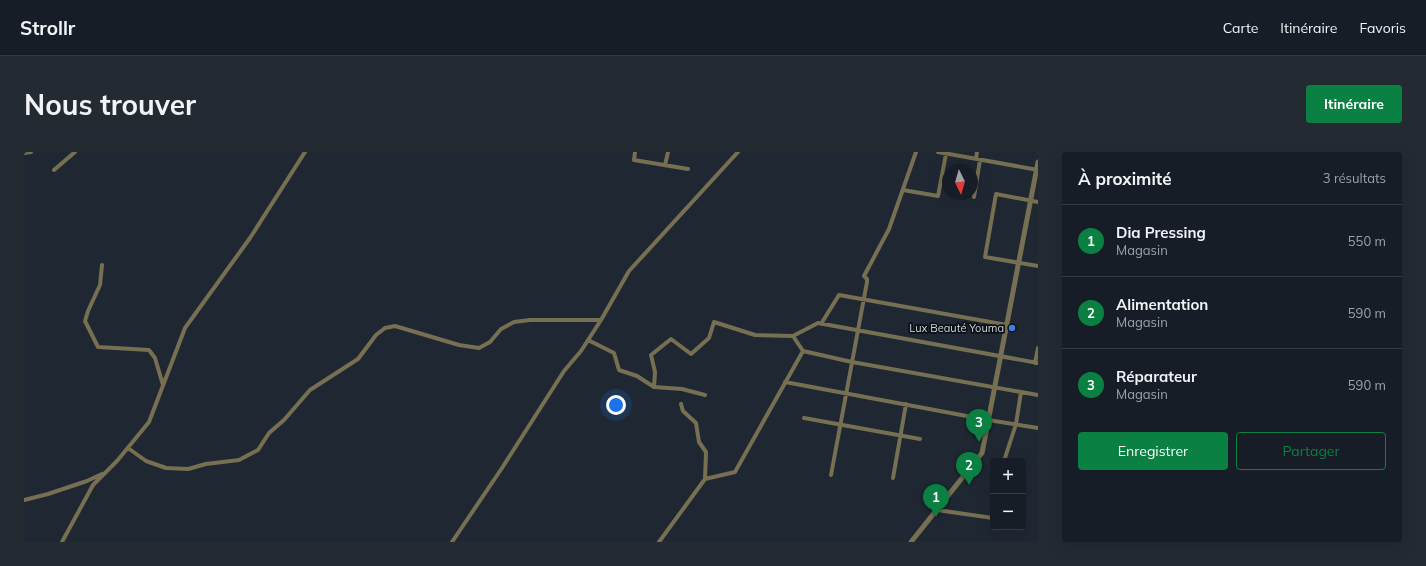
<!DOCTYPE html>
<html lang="fr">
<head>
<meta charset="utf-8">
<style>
	:root { --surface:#171d26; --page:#242a32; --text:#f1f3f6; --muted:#9ea2a7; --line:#363b43; --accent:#0b8043 }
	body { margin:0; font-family:Mulish,sans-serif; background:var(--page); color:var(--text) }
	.controls { position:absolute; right:12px; bottom:12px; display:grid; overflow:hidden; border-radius:4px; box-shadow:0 4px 16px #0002 }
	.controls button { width:36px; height:36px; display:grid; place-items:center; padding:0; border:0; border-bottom:1px solid var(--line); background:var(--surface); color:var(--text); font:20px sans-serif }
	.compass { position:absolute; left:918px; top:12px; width:36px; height:36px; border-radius:50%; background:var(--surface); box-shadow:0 4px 16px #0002; rotate:175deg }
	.you { position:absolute; left:592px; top:253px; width:14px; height:14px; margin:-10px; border:3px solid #fff; border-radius:50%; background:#1a73e8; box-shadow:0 0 0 6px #1a73e833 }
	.badge { display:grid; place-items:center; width:26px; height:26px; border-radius:50%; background:var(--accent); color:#fff; font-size:13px; font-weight:700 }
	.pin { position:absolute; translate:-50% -33px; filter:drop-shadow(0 1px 2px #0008) }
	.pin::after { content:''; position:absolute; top:21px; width:14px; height:12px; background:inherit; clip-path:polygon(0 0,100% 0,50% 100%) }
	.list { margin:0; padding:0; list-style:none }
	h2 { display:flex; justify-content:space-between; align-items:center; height:52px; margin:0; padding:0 16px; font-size:17px }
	h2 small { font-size:13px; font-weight:400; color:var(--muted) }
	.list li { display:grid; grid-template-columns:26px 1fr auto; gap:12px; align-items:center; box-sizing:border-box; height:72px; padding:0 16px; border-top:1px solid var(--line) }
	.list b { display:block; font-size:15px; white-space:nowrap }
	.list p { margin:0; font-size:13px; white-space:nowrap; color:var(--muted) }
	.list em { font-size:13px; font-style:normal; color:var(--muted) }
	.actions { display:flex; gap:8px; padding:12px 16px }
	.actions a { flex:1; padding:9px 0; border:1px solid var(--accent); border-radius:4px; text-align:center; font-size:14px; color:var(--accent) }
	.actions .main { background:var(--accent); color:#fff }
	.map { position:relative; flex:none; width:1014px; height:390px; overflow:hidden; border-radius:4px }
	header { display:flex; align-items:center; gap:24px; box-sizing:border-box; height:56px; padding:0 20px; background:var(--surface); border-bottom:1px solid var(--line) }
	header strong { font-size:19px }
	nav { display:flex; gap:22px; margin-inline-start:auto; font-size:14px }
	.intro { display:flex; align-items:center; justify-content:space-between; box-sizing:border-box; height:96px; padding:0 24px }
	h1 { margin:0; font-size:28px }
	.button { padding:10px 18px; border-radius:4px; background:var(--accent); color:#fff; font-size:14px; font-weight:700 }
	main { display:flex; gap:24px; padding:0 24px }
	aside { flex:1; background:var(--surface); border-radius:4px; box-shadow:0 4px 16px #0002 }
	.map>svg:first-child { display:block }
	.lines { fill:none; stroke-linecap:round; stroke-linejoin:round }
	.minor { stroke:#766f51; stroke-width:4 }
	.tertiary { stroke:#766f51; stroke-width:5 }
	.shop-dot { fill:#3f7fe0; stroke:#0c1015; stroke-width:1.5 }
	.labels { text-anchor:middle; stroke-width:3.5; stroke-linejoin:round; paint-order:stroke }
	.poi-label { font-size:11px; fill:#cfd5dc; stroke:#0c1015; text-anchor:end }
</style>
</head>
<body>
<header>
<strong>Strollr</strong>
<nav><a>Carte</a><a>Itinéraire</a><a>Favoris</a></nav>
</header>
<div class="intro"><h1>Nous trouver</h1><a class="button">Itinéraire</a></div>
<main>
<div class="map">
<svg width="1014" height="390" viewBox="0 0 1014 390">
	<rect width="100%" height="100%" fill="#1f2733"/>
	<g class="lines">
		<path class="minor" d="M 611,0 L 610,8 L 664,17
			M 914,0 L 1014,18
			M 0,1 L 7,0
			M 952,7 L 953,0
			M 641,13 L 644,0
			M 30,18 L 51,0
			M 879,38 L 914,44 L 922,2
			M 950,45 L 956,8
			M 1014,50 L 972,42 L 961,105 L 1014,114
			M 78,113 L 76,133 L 64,159 L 61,169 L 74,195 L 125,198 L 131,206 L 139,233
			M 797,172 L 815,143 L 983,173
			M 564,188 L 590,201 L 595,218 L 613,224 L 630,235 L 658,237 L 681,243
			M 779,199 L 828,210 L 1014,243
			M 1011,211 L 1014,196
			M 761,230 L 964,268 L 1014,276
			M 630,235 L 631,220 L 627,203 L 647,187 L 667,202 L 685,186 L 690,170 L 731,183 L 769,184
			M 657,252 L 659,259 L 672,271 L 675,290 L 682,300 L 681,327
			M 780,266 L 896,287
			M 104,296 L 122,309 L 142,316 L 164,317 L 182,312 L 215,308 L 234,298 L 245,281 L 260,268 L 286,238 L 334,207 L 352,183 L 361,176 L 371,174 L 435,193 L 455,196 L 466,190 L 477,177 L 490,170 L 506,168 L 577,168
			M 980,309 L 992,272 L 997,240
			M 807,323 L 843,130 L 843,127 L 840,124 L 865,77 L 892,0
			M 869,326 L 882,252
			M 0,348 L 24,342 L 63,329 L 78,322
			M 913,358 L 969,366
			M 38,390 L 69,333 L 93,309 L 125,270 L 161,176 L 226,86 L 281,0
			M 428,390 L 478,316 L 540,219 L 557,199 L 577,168 L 605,119 L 714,0
			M 635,390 L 681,327 L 711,320 L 779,199 L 769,184 L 794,171 L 1014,211"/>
		<path class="tertiary" d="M 887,390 L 958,301 L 1014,10"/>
	</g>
	<circle class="shop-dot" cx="988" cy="176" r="4"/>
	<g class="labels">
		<g class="poi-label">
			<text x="980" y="180">Lux Beauté Youma</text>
		</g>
	</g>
</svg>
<div class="controls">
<button>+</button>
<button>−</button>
</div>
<svg class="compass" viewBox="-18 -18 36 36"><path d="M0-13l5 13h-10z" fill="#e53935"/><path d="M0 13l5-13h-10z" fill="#9ea2a7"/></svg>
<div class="you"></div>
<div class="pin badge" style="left:912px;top:365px">1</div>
<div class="pin badge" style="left:945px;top:333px">2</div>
<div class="pin badge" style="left:955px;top:290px">3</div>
</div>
<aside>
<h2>À proximité<small>3 résultats</small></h2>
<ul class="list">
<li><span class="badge">1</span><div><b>Dia Pressing</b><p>Magasin</p></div><em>550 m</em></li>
<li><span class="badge">2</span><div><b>Alimentation</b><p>Magasin</p></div><em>590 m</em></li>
<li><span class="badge">3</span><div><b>Réparateur</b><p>Magasin</p></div><em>590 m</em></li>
</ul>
<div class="actions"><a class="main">Enregistrer</a><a>Partager</a></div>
</aside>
</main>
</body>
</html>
